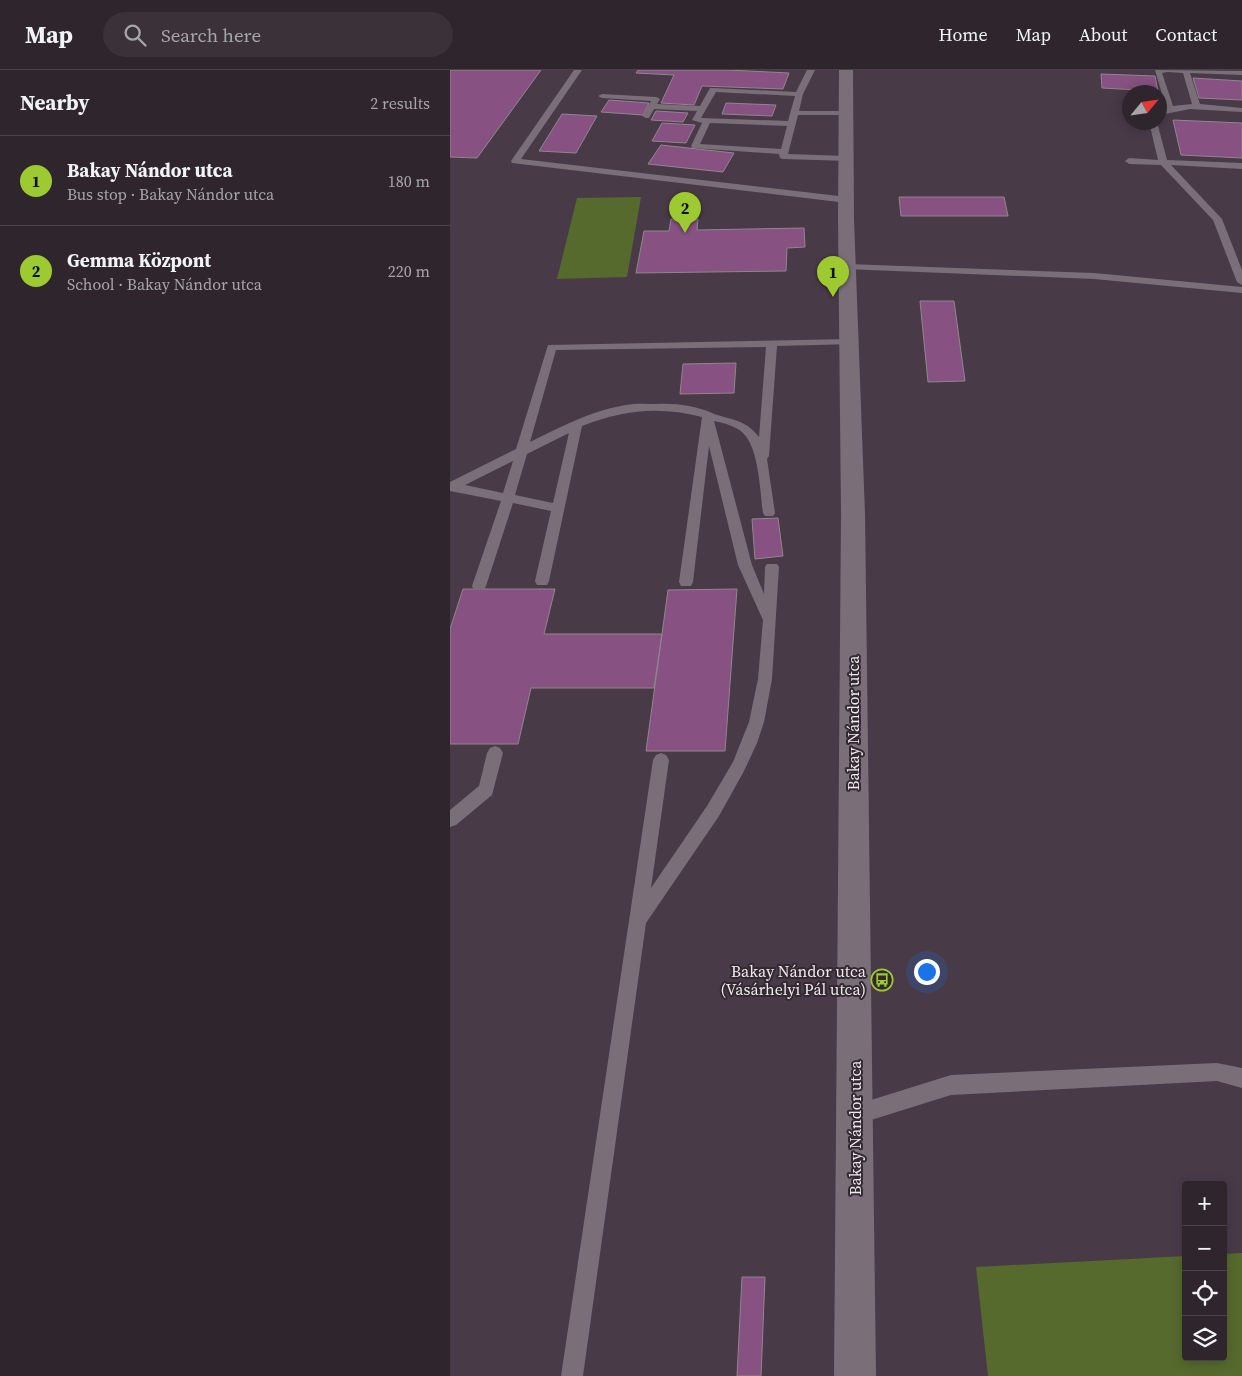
<!DOCTYPE html>
<html lang="en">
<head>
<meta charset="utf-8">
<style>
	:root { --surface:#2e262c; --page:#3a3238; --text:#f1f3f6; --muted:#a7a5a9; --line:#494348; --accent:#9dca30 }
	body { margin:0; font-family:"Source Serif 4",serif; background:var(--page); color:var(--text) }
	.controls { position:absolute; right:15px; bottom:15px; display:grid; overflow:hidden; border-radius:5px; box-shadow:0 2px 12px #0003 }
	.controls button { width:45px; height:45px; display:grid; place-items:center; padding:0; border:0; border-bottom:1px solid var(--line); background:var(--surface); color:var(--text); font:25px sans-serif }
	.compass { position:absolute; left:672px; top:15px; width:45px; height:45px; border-radius:50%; background:var(--surface); box-shadow:0 2px 12px #0003; rotate:61deg }
	.you { position:absolute; left:476px; top:901px; width:18px; height:18px; margin:-12px; border:4px solid #fff; border-radius:50%; background:#1a73e8; box-shadow:0 0 0 8px #1a73e833 }
	.badge { display:grid; place-items:center; width:32px; height:32px; border-radius:50%; background:var(--accent); color:#111; font-size:16px; font-weight:700 }
	.pin { position:absolute; translate:-50% -41px; filter:drop-shadow(0 1px 2px #0008) }
	.pin::after { content:''; position:absolute; top:26px; width:18px; height:15px; background:inherit; clip-path:polygon(0 0,100% 0,50% 100%) }
	.list { margin:0; padding:0; list-style:none }
	h2 { display:flex; justify-content:space-between; align-items:center; height:65px; margin:0; padding:0 20px; font-size:21px }
	h2 small { font-size:16px; font-weight:400; color:var(--muted) }
	.list li { display:grid; grid-template-columns:32px 1fr auto; gap:15px; align-items:center; box-sizing:border-box; height:90px; padding:0 20px; border-top:1px solid var(--line) }
	.list b { display:block; font-size:19px; white-space:nowrap }
	.list p { margin:0; font-size:16px; white-space:nowrap; color:var(--muted) }
	.list em { font-size:16px; font-style:normal; color:var(--muted) }
	.icon { flex:none; width:28px; height:28px; fill:none; stroke:currentColor; stroke-width:2; stroke-linecap:round; stroke-linejoin:round }
	.map { position:relative; flex:none; width:792px; height:1306px; overflow:hidden }
	header { display:flex; align-items:center; gap:30px; box-sizing:border-box; height:70px; padding:0 25px; background:var(--surface); border-bottom:1px solid var(--line) }
	header strong { font-size:24px }
	nav { display:flex; gap:28px; margin-inline-start:auto; font-size:18px }
	.search { width:350px; height:45px; background:var(--page); display:flex; align-items:center; gap:12px; box-sizing:border-box; padding:0 18px; border-radius:28px; color:var(--muted); font-size:19px }
	main { display:flex }
	aside { flex:1; background:var(--surface) }
	.map>svg:first-child { display:block }
	.built { fill:#493a47; fill-rule:evenodd }
	.green { fill:#566a2e }
	.building { fill:#875281; stroke:#91858f }
	.lines { fill:none; stroke-linecap:round; stroke-linejoin:round }
	.service { fill:#7a6f78; fill-rule:evenodd }
	.minor { fill:#7a6f78; fill-rule:evenodd }
	.labels { text-anchor:middle; stroke-width:4; stroke-linejoin:round; paint-order:stroke }
	.street-label { font-size:16px; fill:#efe9ee; stroke:#322931 }
	.poi-label { font-size:16px; fill:#efe9ee; stroke:#322931; text-anchor:end }
</style>
</head>
<body>
<header>
<strong>Map</strong>
<div class="search"><svg class="icon" aria-label="search" viewBox="0 0 24 24"><circle cx="10" cy="10" r="6"/><path d="M15 15l6 6"/></svg>Search here</div>
<nav><a>Home</a><a>Map</a><a>About</a><a>Contact</a></nav>
</header>
<main>
<aside>
<h2>Nearby<small>2 results</small></h2>
<ul class="list">
<li><span class="badge">1</span><div><b>Bakay Nándor utca</b><p>Bus stop · Bakay Nándor utca</p></div><em>180 m</em></li>
<li><span class="badge">2</span><div><b>Gemma Központ</b><p>School · Bakay Nándor utca</p></div><em>220 m</em></li>
</ul>
</aside>
<div class="map">
<svg width="792" height="1306" viewBox="0 0 792 1306">
	<rect width="100%" height="100%" fill="#3d333b"/>
	<path class="built" d="M 0,0 L 792,0 L 792,1306 L 0,1306 ZM 680,22 L 710,22 L 710,52 L 680,52 ZM 736,1115 L 773,1115 L 773,1287 L 736,1287 Z"/>
	<path class="green" d="M 191,127 L 177,207 L 107,209 L 127,128 Z
		M 792,1183 L 792,1306 L 538,1306 L 526,1197 L 736,1186 L 736,1287 L 773,1287 L 773,1184 Z"/>
	<path class="building" d="M 0,0 L 91,0 L 27,88 L 0,87 Z
		M 188,0 L 278,0 L 339,3 L 333,19 L 252,16 L 244,35 L 211,33 L 224,5 L 186,3 Z
		M 651,4 L 705,6 L 708,21 L 652,18 Z
		M 743,8 L 792,11 L 792,30 L 749,28 Z
		M 159,30 L 199,33 L 193,45 L 151,42 Z
		M 276,33 L 326,35 L 322,46 L 272,44 Z
		M 206,41 L 238,43 L 233,52 L 201,50 Z
		M 112,44 L 147,46 L 126,83 L 89,81 Z
		M 723,50 L 792,53 L 792,88 L 731,85 Z
		M 212,53 L 245,55 L 236,73 L 202,71 Z
		M 211,75 L 284,83 L 273,102 L 198,94 Z
		M 449,127 L 554,127 L 558,146 L 451,146 Z
		M 221,149 L 248,149 L 247,160 L 354,158 L 355,177 L 337,178 L 336,201 L 186,203 L 194,161 L 219,161 Z
		M 470,231 L 504,231 L 515,311 L 478,312 Z
		M 286,293 L 284,323 L 230,324 L 233,294 Z
		M 328,448 L 333,486 L 305,489 L 302,449 Z
		M 13,519 L 105,519 L 94,564 L 212,564 L 204,618 L 81,618 L 68,674 L 0,674 L 0,559 Z
		M 287,519 L 275,681 L 196,681 L 218,520 Z
		M 292,1207 L 315,1207 L 311,1306 L 287,1306 Z"/>
	<g class="lines">
		<path class="service" d="M 124,0 L 132,0 L 71,89 L 397,127 L 402,130 L 397,133 L 62,93 L 61,91 Z
			M 357,0 L 365,0 L 353,24 L 349,41 L 396,41 L 400,43 L 396,45 L 348,45 L 338,84 L 396,86 L 399,87 L 399,91 L 333,89 L 330,88 L 329,84 L 242,78 L 241,76 L 252,53 L 242,50 L 247,41 L 204,39 L 199,48 L 196,48 L 192,46 L 201,31 L 152,28 L 148,26 L 152,24 L 206,27 L 210,29 L 207,34 L 250,36 L 260,18 L 263,18 L 346,22 ZM 266,22 L 345,26 L 338,51 L 251,48 ZM 260,53 L 337,56 L 331,79 L 250,74 Z
			M 705,0 L 792,1 L 792,5 L 740,3 L 750,34 L 792,38 L 792,42 L 740,39 L 710,45 L 710,40 L 716,38 ZM 717,2 L 733,3 L 742,34 L 723,36 L 712,3 Z
			M 699,52 L 707,52 L 717,90 L 792,93 L 792,99 L 721,95 L 772,149 L 792,200 L 792,215 L 787,212 L 763,150 L 711,95 L 679,94 L 675,91 L 679,88 L 708,90 Z
			M 398,194 L 644,203 L 792,217 L 792,223 L 644,209 L 395,199 L 393,197 Z
			M 400,269 L 404,270 L 405,272 L 404,274 L 327,276 L 319,386 L 317,389 L 325,443 L 323,446 L 315,446 L 313,443 C 310,422 309,378 293,363 C 286,356 274,353 264,351 L 302,495 L 314,524 L 315,497 L 317,494 L 327,494 L 329,497 L 322,609 L 314,652 L 307,673 L 294,701 L 269,746 L 196,853 L 133,1306 L 111,1306 L 203,690 L 206,685 L 211,683 L 216,685 L 219,690 L 201,818 L 257,736 L 283,692 L 299,652 L 308,609 L 313,550 L 288,495 L 259,376 L 243,512 L 241,516 L 231,516 L 229,512 L 252,347 C 209,336 173,340 132,356 L 99,511 L 97,515 L 87,515 L 85,511 L 101,441 L 63,433 L 36,516 L 34,520 L 24,520 L 22,516 L 51,431 L 0,421 L 0,412 L 66,379 L 98,275 ZM 316,277 L 309,367 C 294,348 282,351 262,343 C 246,336 225,333 207,334 C 197,334 186,333 176,335 C 142,340 111,357 80,372 L 106,280 ZM 119,363 L 103,433 L 65,425 L 77,384 ZM 63,391 L 53,423 L 15,415 Z
			M 45,676 L 50,678 L 53,683 L 42,725 L 6,755 L 0,757 L 0,740 L 29,716 L 37,683 L 40,678 Z
			M 767,993 L 792,998 L 792,1018 L 767,1011 L 501,1025 L 405,1055 L 398,1052 L 395,1045 L 398,1038 L 405,1035 L 501,1005 Z"/>
		<path class="minor" d="M 389,0 L 403,0 L 404,149 L 415,444 L 426,1306 L 384,1306 L 391,444 L 388,149 Z"/>
	</g>
	<defs>
		<g id="bus-ring" transform="scale(1.125)"><circle r="9.5" fill="#322931" stroke="#9dca30" stroke-width="1.5"/><path d="M-5-6H5V4H4V6H2V4H-2V6H-4V4H-5ZM-3.5-4V0h7V-4ZM-3.5 1.2v1.5H-2V1.2ZM2 1.2v1.5H3.5V1.2Z" fill="#9dca30"/></g>
	</defs>
	<g fill-rule="evenodd">
		<use href="#bus-ring" x="432" y="910"/>
	</g>
	<g class="labels">
		<g class="street-label">
			<text transform="translate(403 653) rotate(-90)" y="6">Bakay Nándor utca</text>
			<text transform="translate(405 1058) rotate(-90)" y="6">Bakay Nándor utca</text>
		</g>
		<g class="poi-label">
			<text x="416" y="907">Bakay Nándor utca<tspan x="416" dy="18">(Vásárhelyi Pál utca)</tspan></text>
		</g>
	</g>
</svg>
<div class="controls">
<button>+</button>
<button>−</button>
<button><svg class="icon" aria-label="locate" viewBox="0 0 24 24"><circle cx="12" cy="12" r="6"/><path d="M12 2v4M12 18v4M2 12h4M18 12h4"/></svg></button>
<button><svg class="icon" aria-label="layers" viewBox="0 0 24 24"><path d="M12 4l9 5-9 5-9-5zM3 14l9 5 9-5"/></svg></button>
</div>
<svg class="compass" viewBox="-18 -18 36 36"><path d="M0-13l5 13h-10z" fill="#e53935"/><path d="M0 13l5-13h-10z" fill="#a7a5a9"/></svg>
<div class="you"></div>
<div class="pin badge" style="left:383px;top:227px">1</div>
<div class="pin badge" style="left:235px;top:163px">2</div>
</div>
</main>
</body>
</html>
